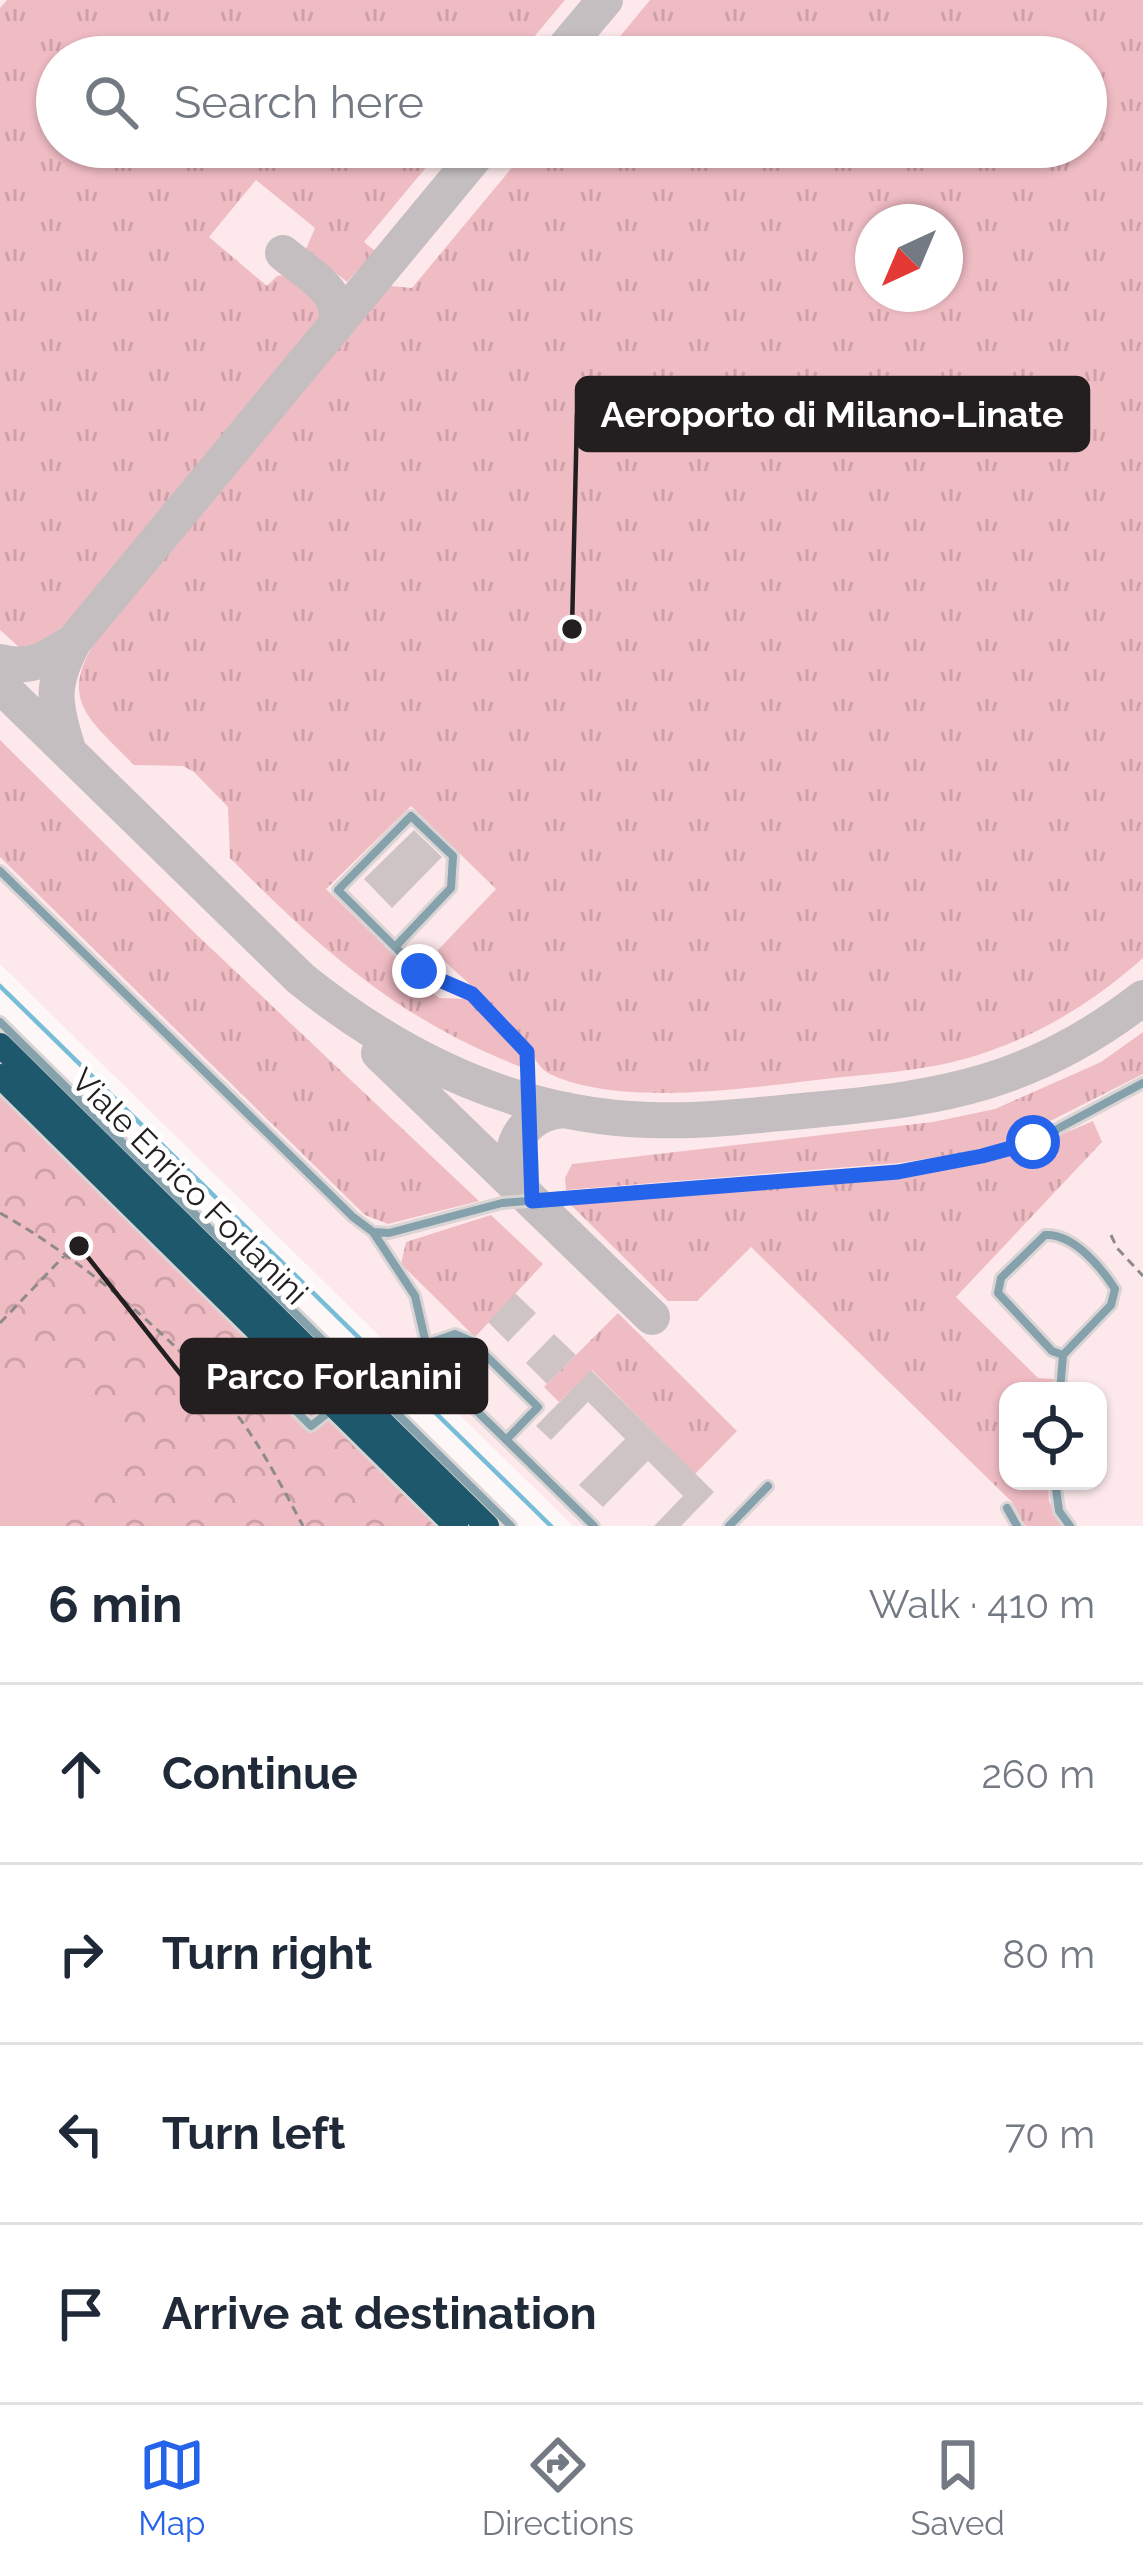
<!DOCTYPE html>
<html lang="en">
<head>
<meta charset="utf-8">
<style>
	:root { --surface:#fff; --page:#f2f2f3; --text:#1f2937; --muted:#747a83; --line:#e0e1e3; --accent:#2563eb }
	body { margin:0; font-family:Raleway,sans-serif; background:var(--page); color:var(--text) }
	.controls { position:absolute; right:36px; bottom:36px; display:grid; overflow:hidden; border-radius:24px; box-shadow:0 3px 9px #0004 }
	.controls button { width:108px; height:108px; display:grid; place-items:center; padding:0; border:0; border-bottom:3px solid var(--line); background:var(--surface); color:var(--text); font:60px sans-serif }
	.compass { position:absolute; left:855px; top:204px; width:108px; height:108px; border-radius:50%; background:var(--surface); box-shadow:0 3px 9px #0004; rotate:224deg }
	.stop { position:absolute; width:36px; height:36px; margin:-27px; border:9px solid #2563eb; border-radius:50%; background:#fff }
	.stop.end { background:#2563eb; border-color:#fff; box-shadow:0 3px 12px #0008 }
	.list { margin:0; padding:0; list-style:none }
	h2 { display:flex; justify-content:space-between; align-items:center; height:156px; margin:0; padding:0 48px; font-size:51px }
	h2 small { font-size:39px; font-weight:400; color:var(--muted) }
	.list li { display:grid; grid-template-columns:78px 1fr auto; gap:36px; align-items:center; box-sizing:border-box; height:180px; padding:0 48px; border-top:3px solid var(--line) }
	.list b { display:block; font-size:45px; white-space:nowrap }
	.list em { font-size:39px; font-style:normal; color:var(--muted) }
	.icon { flex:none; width:66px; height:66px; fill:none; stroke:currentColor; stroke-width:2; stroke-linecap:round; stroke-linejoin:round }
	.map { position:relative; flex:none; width:1143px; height:1526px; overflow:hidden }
	.search { position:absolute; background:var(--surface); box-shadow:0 3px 9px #0004; left:36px; right:36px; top:36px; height:132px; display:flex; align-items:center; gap:30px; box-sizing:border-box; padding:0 42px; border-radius:66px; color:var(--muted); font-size:45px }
	.sheet { height:876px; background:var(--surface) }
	nav { display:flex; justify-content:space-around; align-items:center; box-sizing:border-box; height:168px; border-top:3px solid var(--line); background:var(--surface); font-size:33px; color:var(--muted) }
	nav a { display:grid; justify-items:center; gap:6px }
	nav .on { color:var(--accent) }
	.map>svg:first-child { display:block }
	.built { fill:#fde9ec; fill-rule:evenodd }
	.grass { fill:url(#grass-tufts); fill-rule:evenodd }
	.park { fill:url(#park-crowns) }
	.pitch { fill:#f0bcc4 }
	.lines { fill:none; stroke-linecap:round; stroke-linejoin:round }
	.stream { stroke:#78bdd8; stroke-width:4.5 }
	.taxiway { stroke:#c4bec0; stroke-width:36 }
	.building { fill:#cfc4c5 }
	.service-casing { stroke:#dbd4d5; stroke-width:14 }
	.primary-casing { stroke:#dbd4d5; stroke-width:30 }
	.path { stroke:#908a8b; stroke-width:3; stroke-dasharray:9 6; stroke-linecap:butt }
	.service { stroke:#85a1ac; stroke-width:8 }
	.primary { stroke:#1e586c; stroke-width:24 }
	.route { stroke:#2563eb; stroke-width:15 }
	.labels { text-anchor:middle; stroke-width:10; stroke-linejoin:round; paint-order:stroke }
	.street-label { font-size:33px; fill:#231f20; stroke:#fff }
	.leader { fill:none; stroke:#231f20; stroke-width:4.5 }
	.callout-dot { fill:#231f20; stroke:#fff; stroke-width:4.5 }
	.callout { fill:#231f20; stroke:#231f20; stroke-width:4.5 }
	.callout-label { font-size:36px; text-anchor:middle; font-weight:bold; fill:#fff }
</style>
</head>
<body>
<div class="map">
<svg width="1143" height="1526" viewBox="0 0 1143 1526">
	<defs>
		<pattern id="grass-tufts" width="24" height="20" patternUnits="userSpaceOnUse" patternTransform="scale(3)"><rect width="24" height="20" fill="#f0bcc4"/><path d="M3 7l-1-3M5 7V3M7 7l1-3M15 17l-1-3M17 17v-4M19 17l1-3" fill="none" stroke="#cea1a8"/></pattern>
		<pattern id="park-crowns" width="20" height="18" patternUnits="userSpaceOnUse" patternTransform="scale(3)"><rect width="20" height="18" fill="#f0bcc4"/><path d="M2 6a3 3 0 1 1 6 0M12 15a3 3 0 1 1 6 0" fill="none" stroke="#cea1a8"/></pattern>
	</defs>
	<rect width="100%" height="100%" fill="#fef7f8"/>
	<path class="built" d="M 0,0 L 1143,0 L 1143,1526 L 573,1526 L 0,964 ZM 57,57 L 1086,57 L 1086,147 L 57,147 ZM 873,222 L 945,222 L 945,294 L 873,294 ZM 1008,1391 L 1098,1391 L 1098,1481 L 1008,1481 Z"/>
	<path class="grass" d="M 7,0 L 565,0 L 517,57 L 57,57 L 57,147 L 443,147 L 364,242 L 375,251 L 347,282 L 306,249 L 315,228 L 256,180 L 209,237 L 267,286 L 277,276 L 285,275 L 321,307 L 324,316 L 76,616 L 44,641 L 20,648 L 0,630 L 0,8 Z
		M 650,0 L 1143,0 L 1143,958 C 1095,1001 1040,1035 978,1055 C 932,1070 882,1073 833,1078 C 754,1087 625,1108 552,1075 C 535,1067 534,1053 524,1040 C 501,1009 467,983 439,956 L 437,951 L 496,889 L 411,806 L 326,889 L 439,998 L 471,999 C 489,1017 524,1040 521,1067 C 396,1018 323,951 230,858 L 228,807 L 194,772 L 183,766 L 134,765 C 88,718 55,699 101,633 L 386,290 L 391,286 L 412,288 L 529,147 L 1086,147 L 1086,57 L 603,57 ZM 873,222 L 945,222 L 945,294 L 873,294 Z
		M 0,740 L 198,936 L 479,1201 L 388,1224 L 365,1215 L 0,857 Z
		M 1143,1032 L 1143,1074 L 1011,1141 L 958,1154 L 899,1163 L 566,1190 L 565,1178 L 572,1164 L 933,1122 L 995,1109 L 1101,1062 Z
		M 1093,1121 L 1102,1142 L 956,1297 L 1038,1378 L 1054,1379 L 1053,1391 L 1008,1391 L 1008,1481 L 1048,1481 L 1049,1501 L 1062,1526 L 1025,1526 L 1012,1502 L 751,1247 L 697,1301 L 668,1301 L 570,1204 L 906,1176 L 1018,1153 Z
		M 491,1215 L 543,1264 L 475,1337 L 401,1264 L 406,1242 Z
		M 618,1313 L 737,1431 L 695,1474 L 592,1370 L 559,1402 L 544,1387 Z"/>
	<path class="park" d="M 0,1091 L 441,1526 L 0,1526 Z"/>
	<path class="pitch" d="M 52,1362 L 130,1435 L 44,1526 L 0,1526 L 0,1418 Z"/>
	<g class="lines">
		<path class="stream" d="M 0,986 L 551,1526"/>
		<path class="taxiway" d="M 557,57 L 605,0
			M 283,253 C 306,273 346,292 335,326
			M 0,662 C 31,670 49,658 74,641
			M 0,685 L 301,979 C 402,1060 517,1116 649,1120 C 704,1122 758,1115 813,1110 C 946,1098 1035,1082 1143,998
			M 67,746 C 53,702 51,683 74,641 L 483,147
			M 379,1053 L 652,1317
			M 523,1191 C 499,1155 521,1111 566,1110"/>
	</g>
	<path class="building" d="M 414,830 L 442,857 L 392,908 L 364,879 Z
		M 515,1293 L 536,1313 L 508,1342 L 488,1322 Z
		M 554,1334 L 576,1355 L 547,1384 L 526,1363 Z
		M 591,1370 L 714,1492 L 681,1526 L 654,1526 L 683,1496 L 648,1461 L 603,1507 L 579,1485 L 625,1439 L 588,1402 L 551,1440 L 536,1426 Z"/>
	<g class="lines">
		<g class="service-casing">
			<path id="service" d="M 0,871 L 353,1217 L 373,1232 L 389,1233 L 502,1203 L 898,1172 L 982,1156 L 1033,1142 L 1143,1083
				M 395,947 L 338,890 L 411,816 L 453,856 L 451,888 L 395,947 L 419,971 L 472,994 L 527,1052 L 533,1201
				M 0,1022 L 511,1526
				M 373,1232 L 415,1296 L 427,1348 L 442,1377 L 594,1526
				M 426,1344 L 455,1334 L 471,1341 L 538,1407 L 506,1440
				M 1060,1391 L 1063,1355 L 1111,1305 L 1115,1289 C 1101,1267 1073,1233 1045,1235 L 1001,1278 L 998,1293 L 1052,1351 L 1063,1355
				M 288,1403 L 311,1426 L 334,1408
				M 1055,1481 L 1059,1511 L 1070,1526
				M 1007,1508 L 1017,1526
				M 729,1526 L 768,1486"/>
		</g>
		<g class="primary-casing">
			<path id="primary" d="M 0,1045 L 487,1526
				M 0,1076 L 456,1526"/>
		</g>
		<path class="path" d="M 0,1213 C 77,1256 169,1333 226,1401 C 257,1438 280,1483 303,1526
			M 1111,1235 L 1117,1248 L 1143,1276
			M 0,1323 L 66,1254"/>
		<use href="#service" class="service"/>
		<use href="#primary" class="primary"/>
	</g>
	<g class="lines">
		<path class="route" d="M 419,971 L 472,994 L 527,1052 L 532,1201 L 898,1172 L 982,1156 L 1033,1142"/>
	</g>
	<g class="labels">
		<g class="street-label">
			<text transform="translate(190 1186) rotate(45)" y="12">Viale Enrico Forlanini</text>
		</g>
	</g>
	<path class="leader" d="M572 629L577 414M79 1246L182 1376"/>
	<g class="callout-dot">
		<circle cx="572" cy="629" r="12"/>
		<circle cx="79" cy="1246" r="12"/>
	</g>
	<g class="callout">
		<rect x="577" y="378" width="511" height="72" rx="12"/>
		<rect x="182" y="1340" width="304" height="72" rx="12"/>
	</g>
	<g class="callout-label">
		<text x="832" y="427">Aeroporto di Milano-Linate</text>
		<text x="334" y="1389">Parco Forlanini</text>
	</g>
</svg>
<div class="controls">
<button><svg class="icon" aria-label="locate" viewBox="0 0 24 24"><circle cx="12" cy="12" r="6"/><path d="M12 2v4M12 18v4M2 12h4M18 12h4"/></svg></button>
</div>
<svg class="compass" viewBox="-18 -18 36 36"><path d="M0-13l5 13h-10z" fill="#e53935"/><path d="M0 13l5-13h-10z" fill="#747a83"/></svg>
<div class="stop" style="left:1033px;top:1142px"></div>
<div class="stop end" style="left:419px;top:971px"></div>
<div class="search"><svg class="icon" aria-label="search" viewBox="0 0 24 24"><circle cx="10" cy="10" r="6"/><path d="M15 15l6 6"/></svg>Search here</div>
</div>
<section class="sheet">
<h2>6 min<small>Walk · 410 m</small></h2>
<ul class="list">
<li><svg class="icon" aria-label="ahead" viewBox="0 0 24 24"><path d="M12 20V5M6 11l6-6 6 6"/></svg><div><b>Continue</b></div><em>260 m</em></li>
<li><svg class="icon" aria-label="right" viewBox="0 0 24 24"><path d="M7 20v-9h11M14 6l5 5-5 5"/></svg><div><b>Turn right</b></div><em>80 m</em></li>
<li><svg class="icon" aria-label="left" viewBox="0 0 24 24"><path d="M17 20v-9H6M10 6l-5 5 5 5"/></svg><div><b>Turn left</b></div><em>70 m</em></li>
<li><svg class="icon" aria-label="arrive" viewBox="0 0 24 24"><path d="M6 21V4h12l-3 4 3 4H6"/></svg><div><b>Arrive at destination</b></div></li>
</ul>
</section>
<nav>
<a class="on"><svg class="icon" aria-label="map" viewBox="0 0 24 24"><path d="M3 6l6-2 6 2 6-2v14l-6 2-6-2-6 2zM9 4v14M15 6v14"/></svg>Map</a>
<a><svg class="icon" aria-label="directions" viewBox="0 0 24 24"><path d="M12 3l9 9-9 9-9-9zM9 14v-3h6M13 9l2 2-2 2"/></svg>Directions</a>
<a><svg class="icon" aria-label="saved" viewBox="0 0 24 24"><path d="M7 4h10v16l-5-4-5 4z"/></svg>Saved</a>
</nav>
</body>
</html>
